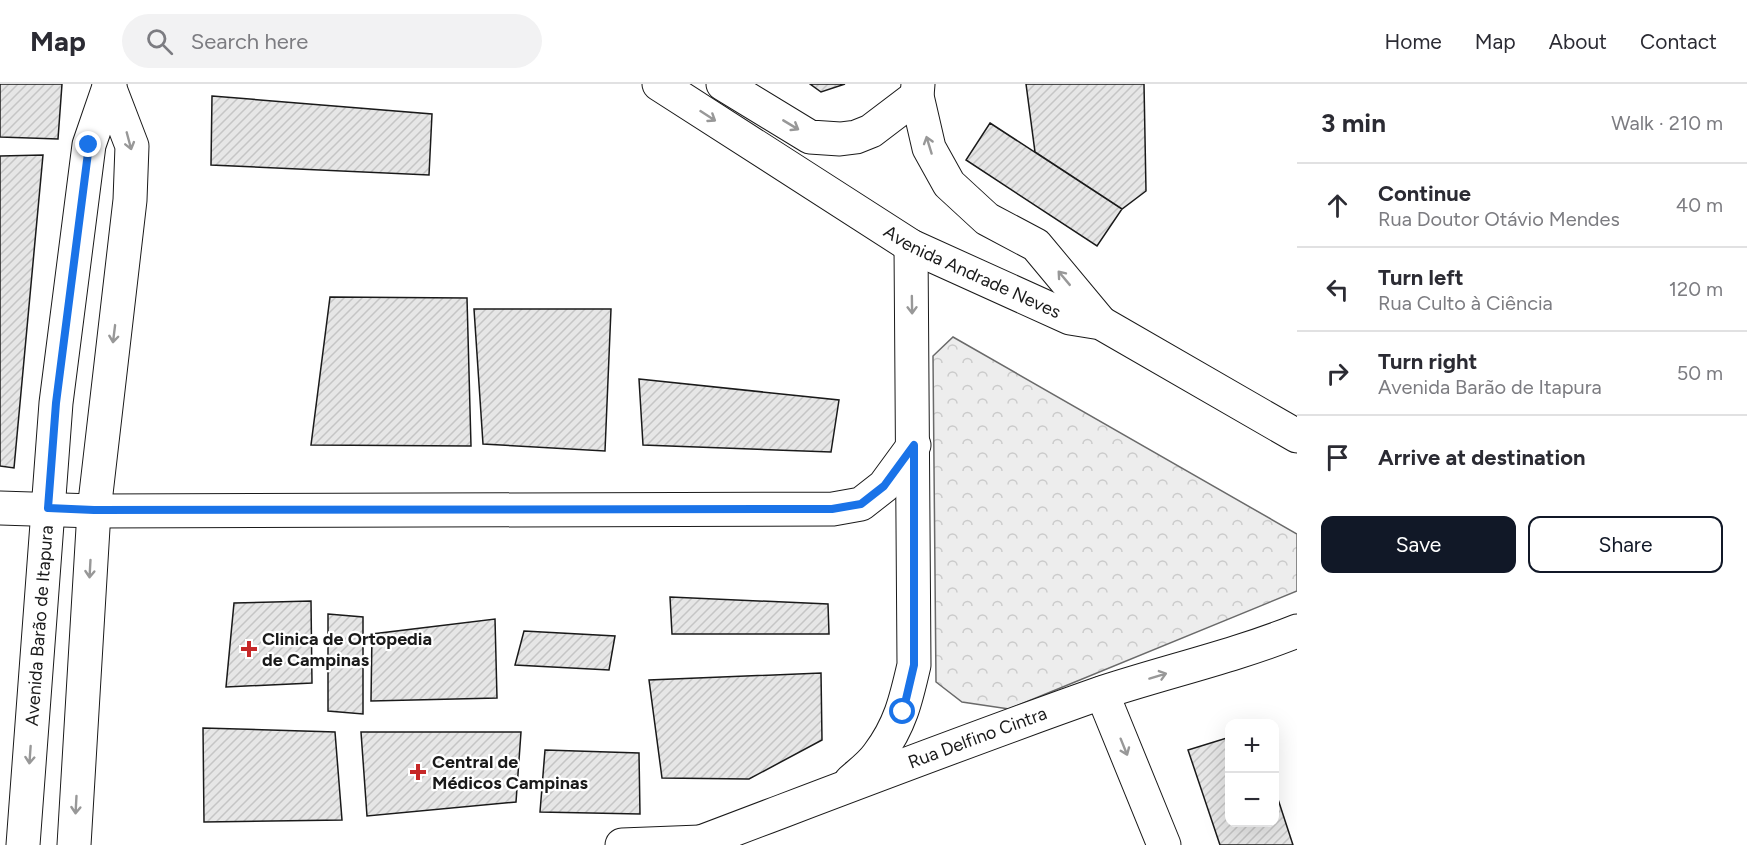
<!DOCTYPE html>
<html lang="en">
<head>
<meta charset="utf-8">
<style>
	:root { --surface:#fff; --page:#f2f2f3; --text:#2b2b33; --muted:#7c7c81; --line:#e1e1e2; --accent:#111827 }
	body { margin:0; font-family:Figtree,sans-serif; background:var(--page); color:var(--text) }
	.controls { position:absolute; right:18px; bottom:18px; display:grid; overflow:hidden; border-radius:12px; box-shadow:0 6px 24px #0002 }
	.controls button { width:54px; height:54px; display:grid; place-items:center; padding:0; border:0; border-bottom:2px solid var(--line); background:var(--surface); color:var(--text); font:30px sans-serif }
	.stop { position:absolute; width:18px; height:18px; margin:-14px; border:4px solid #1a73e8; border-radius:50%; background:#fff }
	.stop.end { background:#1a73e8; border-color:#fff; box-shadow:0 2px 6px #0008 }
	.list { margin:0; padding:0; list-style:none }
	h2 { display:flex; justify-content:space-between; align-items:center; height:78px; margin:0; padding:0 24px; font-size:26px }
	h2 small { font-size:20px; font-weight:400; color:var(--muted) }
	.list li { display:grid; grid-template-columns:39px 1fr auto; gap:18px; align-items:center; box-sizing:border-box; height:84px; padding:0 24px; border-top:2px solid var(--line) }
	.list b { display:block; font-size:22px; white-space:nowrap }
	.list p { margin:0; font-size:20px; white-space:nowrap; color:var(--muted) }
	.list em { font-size:20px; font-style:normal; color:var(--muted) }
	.actions { display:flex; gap:12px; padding:18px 24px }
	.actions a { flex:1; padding:14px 0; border:2px solid var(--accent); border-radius:12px; text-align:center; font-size:21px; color:var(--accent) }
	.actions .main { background:var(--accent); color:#fff }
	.icon { flex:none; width:33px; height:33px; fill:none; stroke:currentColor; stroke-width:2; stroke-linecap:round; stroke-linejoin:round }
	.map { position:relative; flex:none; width:1297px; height:761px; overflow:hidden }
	header { display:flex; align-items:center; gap:36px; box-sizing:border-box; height:84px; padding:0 30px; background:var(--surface); border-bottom:2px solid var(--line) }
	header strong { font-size:28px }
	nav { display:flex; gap:33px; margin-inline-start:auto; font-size:21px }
	.search { width:420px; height:54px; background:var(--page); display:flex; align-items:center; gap:15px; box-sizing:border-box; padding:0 21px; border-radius:33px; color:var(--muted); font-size:22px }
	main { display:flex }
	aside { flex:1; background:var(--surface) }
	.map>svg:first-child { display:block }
	.park { fill:url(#park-crowns); stroke:#6a6a6a; stroke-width:1.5 }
	.building { fill:url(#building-hatch); stroke:#1a1a1a; stroke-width:1.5 }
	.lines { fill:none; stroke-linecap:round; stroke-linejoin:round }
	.street-casing { stroke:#1a1a1a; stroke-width:35 }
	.secondary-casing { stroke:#1a1a1a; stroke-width:35 }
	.primary-casing { stroke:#1a1a1a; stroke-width:35 }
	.street { stroke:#fff; stroke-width:33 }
	.secondary { stroke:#fff; stroke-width:33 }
	.primary { stroke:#fff; stroke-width:33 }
	.oneway { stroke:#989898 }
	.route { stroke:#1a73e8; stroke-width:8 }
	.poi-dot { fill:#c62828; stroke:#fff; stroke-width:2 }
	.labels { text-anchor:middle; stroke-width:4.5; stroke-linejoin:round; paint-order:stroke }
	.street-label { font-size:18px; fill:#1a1a1a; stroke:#fff }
	.poi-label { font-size:18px; font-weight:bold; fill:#1a1a1a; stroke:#fff; text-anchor:start }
</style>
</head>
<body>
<header>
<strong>Map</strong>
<div class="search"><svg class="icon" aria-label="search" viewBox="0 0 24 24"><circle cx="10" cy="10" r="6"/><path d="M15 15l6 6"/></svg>Search here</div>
<nav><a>Home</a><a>Map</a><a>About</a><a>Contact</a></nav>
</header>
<main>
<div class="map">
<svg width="1297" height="761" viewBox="0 0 1297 761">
	<defs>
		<pattern id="park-crowns" width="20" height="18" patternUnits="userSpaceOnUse" patternTransform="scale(1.5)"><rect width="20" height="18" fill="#ededed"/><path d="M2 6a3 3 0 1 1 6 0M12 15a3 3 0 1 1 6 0" fill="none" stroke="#cbcbcb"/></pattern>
		<pattern id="building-hatch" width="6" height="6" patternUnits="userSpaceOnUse" patternTransform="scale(1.5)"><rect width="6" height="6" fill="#e6e6e6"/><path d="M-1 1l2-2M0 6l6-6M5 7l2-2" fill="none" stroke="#c5c5c5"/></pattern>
	</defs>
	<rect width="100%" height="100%" fill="#fff"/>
	<path class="park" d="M 953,253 L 1297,450 L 1297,507 L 1009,625 L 962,618 L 936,598 L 933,272 Z"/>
	<path class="building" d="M 0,0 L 62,0 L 58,55 L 0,53 Z
		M 810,0 L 845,0 L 821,8 Z
		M 1026,0 L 1144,0 L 1146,107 L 1122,125 L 1035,68 Z
		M 212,12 L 432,30 L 429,91 L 211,81 Z
		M 990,39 L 1122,125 L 1097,162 L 966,76 Z
		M 43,71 L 14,384 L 0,382 L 0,72 Z
		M 330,213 L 467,214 L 471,362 L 311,361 Z
		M 474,225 L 611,225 L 605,367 L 483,360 Z
		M 639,295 L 839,316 L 831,368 L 643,361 Z
		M 670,513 L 828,520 L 829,550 L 672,550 Z
		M 311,517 L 312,599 L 226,603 L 234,519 Z
		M 328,530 L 363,533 L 363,630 L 328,627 Z
		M 495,535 L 497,614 L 371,617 L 372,550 Z
		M 524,547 L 615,552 L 609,586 L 515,581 Z
		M 821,589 L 822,656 L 749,695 L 662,694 L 649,596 Z
		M 203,644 L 335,648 L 342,736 L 204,738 Z
		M 361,648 L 521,648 L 516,718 L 367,732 Z
		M 1230,653 L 1230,738 L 1274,738 L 1274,703 L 1293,761 L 1220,761 L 1188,666 Z
		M 545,666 L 639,669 L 640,730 L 540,728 Z"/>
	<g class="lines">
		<g class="street-casing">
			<path id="street" d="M 1102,609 L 1164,761"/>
		</g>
		<g class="secondary-casing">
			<path id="secondary" d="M 0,424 L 94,427 L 833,425 L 861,420 L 884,402 L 914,361"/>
		</g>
		<g class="primary-casing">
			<g id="primary">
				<path id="s1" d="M 659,0 L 911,162 L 1070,234 L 1101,239 L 1297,352"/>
				<path d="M 723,0 L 810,53 L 840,55 L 856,53 L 871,47 L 917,12"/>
				<path d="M 918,0 L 917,12 L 929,64 L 949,100 L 987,135 L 1036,161 L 1101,239"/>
				<path d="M 851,697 C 860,689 871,681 878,671 C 900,642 906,616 914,581 L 911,162"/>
				<path id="s2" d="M 23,761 L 56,319 L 89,61 L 110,0"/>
				<path d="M 74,761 L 94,427 L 130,116 L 132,62 L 109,2"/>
				<path d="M 622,761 L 700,758"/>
				<path id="s3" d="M 693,761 C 828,710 962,658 1098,610 C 1164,588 1232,573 1297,547"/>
			</g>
		</g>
		<use href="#street" class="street"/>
		<use href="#secondary" class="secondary"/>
		<use href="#primary" class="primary"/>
	</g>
	<defs><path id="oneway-shaft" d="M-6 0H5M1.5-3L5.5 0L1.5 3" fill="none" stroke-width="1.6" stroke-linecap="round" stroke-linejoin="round" transform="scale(1.5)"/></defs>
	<g class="oneway">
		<use href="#oneway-shaft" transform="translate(708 32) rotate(33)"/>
		<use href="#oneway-shaft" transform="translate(791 41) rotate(31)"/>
		<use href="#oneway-shaft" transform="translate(129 57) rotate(75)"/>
		<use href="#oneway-shaft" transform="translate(929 61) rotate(-107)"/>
		<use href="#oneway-shaft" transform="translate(1064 194) rotate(-130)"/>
		<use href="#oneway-shaft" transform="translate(912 221) rotate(89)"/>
		<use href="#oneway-shaft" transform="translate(114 250) rotate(97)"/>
		<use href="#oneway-shaft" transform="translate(90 485) rotate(93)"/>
		<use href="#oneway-shaft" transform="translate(1158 592) rotate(-17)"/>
		<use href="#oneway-shaft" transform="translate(1124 663) rotate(68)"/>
		<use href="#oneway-shaft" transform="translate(30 671) rotate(94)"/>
		<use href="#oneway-shaft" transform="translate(76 721) rotate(93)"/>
	</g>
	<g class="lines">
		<path class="route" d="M 89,61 L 56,319 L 48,424 L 94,426 L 832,425 L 861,420 L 884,402 L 914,361 L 914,581 L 903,628"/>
	</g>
	<g class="poi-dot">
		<path d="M246 556h6v6h6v6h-6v6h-6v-6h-6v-6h6z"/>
		<path d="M415 679h6v6h6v6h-6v6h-6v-6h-6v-6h6z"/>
	</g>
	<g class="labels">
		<g class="street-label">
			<text dy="6" stroke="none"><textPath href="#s1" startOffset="366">Avenida Andrade Neves</textPath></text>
			<text dy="6" stroke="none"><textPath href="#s2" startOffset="220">Avenida Barão de Itapura</textPath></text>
			<text dy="6" stroke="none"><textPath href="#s3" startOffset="304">Rua Delfino Cintra</textPath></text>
		</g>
		<g class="poi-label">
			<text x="262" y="561">Clinica de Ortopedia<tspan x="262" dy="21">de Campinas</tspan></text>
			<text x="432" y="684">Central de<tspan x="432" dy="21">Médicos Campinas</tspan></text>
		</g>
	</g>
</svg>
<div class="controls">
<button>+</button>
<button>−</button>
</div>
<div class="stop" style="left:903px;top:628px"></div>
<div class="stop end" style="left:89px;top:61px"></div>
</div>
<aside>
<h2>3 min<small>Walk · 210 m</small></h2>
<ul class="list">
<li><svg class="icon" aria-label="ahead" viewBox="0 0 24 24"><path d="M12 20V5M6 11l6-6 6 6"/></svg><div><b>Continue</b><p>Rua Doutor Otávio Mendes</p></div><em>40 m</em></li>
<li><svg class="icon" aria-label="left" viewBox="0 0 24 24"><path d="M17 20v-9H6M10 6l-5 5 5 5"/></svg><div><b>Turn left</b><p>Rua Culto à Ciência</p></div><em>120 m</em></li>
<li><svg class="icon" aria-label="right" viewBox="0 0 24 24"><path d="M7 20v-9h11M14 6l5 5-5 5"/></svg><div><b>Turn right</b><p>Avenida Barão de Itapura</p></div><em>50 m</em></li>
<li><svg class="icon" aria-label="arrive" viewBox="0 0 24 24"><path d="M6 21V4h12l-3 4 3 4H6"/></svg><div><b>Arrive at destination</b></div></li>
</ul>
<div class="actions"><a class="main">Save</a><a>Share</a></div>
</aside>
</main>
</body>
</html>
